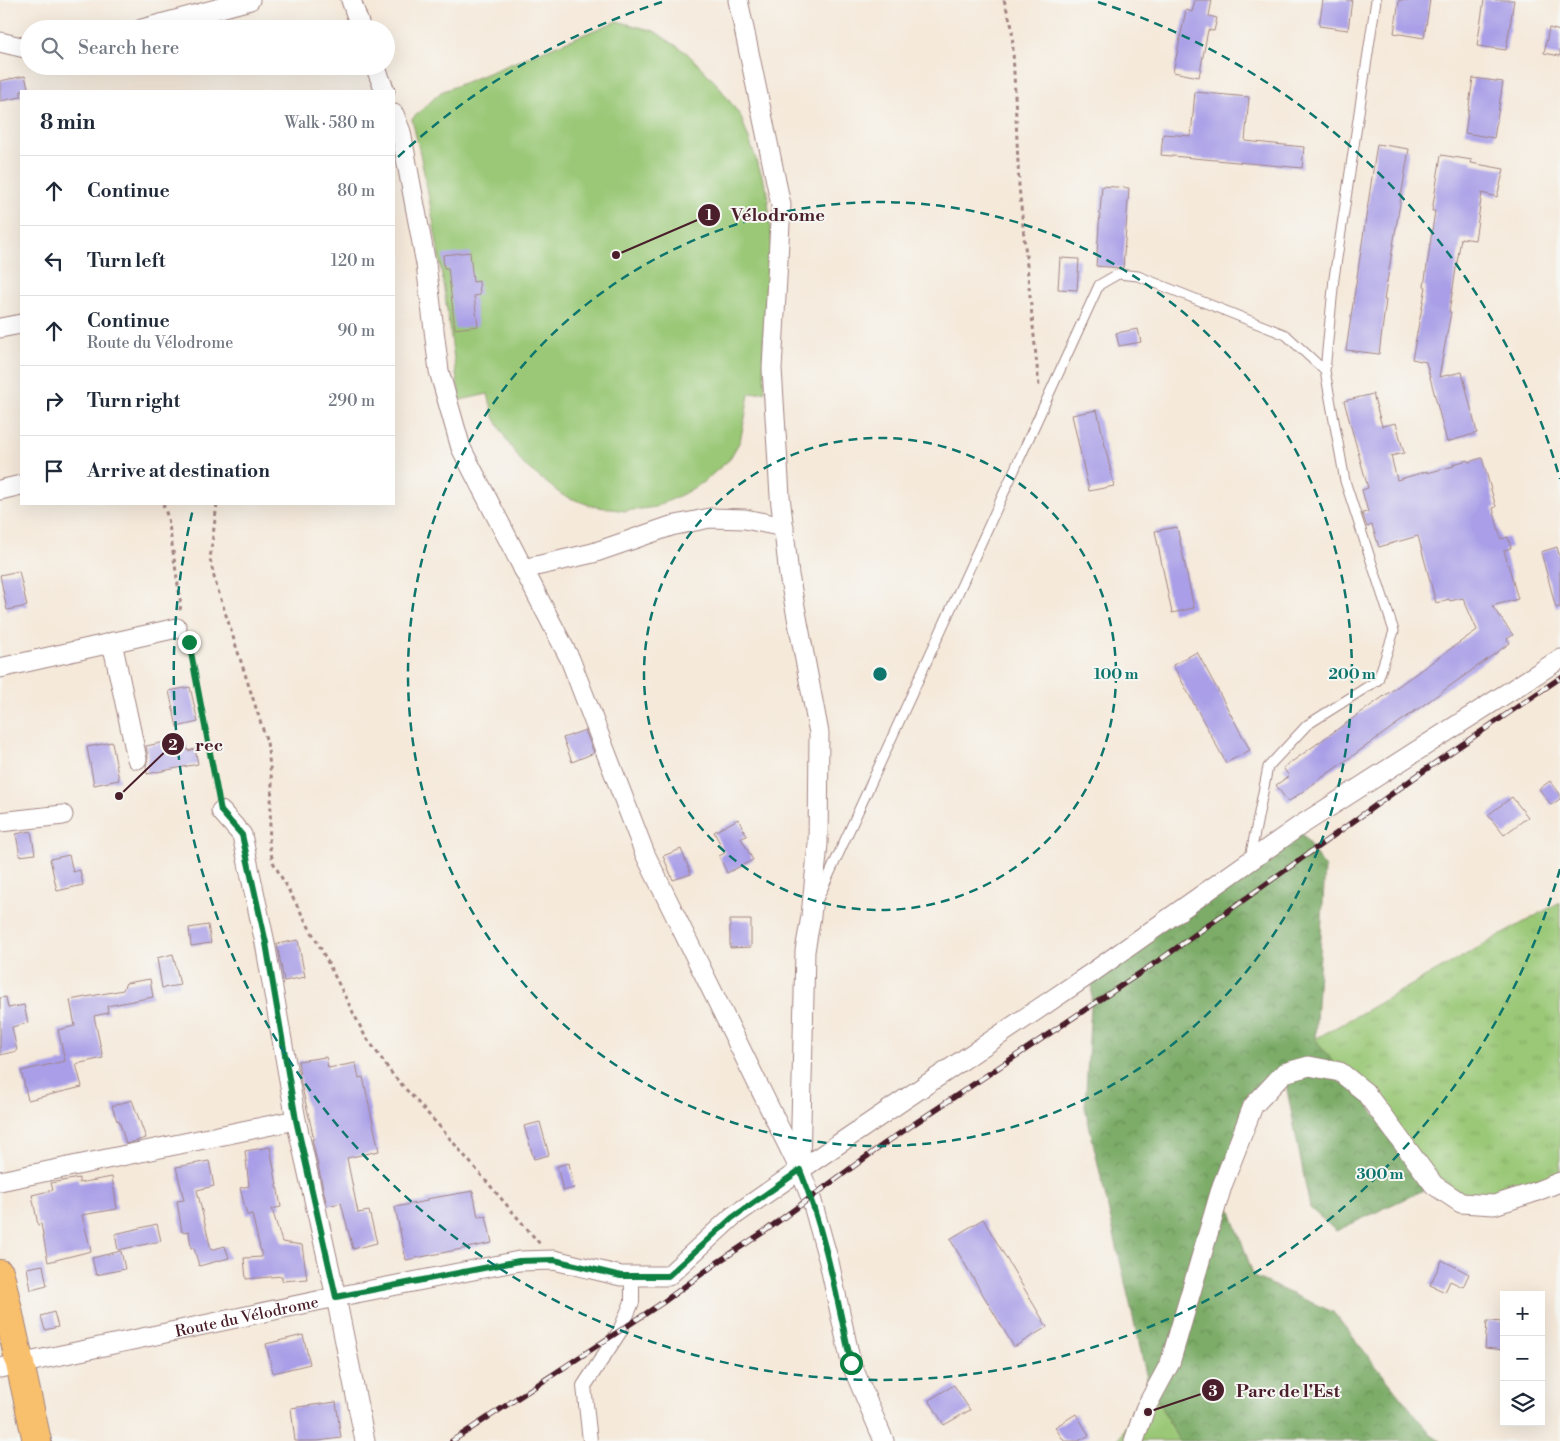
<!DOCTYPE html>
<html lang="en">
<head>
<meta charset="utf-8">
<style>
	:root { --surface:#fff; --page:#f6f6f7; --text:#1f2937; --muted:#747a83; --line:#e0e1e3 }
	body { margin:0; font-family:"Libre Bodoni",serif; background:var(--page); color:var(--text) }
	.controls { position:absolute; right:15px; bottom:15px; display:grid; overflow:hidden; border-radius:0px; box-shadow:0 5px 20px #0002 }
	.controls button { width:45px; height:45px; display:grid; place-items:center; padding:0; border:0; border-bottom:1px solid var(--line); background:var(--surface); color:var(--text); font:25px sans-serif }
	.stop { position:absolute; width:15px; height:15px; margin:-11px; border:4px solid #0b8043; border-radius:50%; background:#fff }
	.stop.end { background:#0b8043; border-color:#fff; box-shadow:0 1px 5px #0008 }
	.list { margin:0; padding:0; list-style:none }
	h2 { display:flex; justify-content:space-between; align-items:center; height:65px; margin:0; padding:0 20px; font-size:21px }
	h2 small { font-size:16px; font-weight:400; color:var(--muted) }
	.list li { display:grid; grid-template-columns:32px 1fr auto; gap:15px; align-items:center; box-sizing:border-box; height:70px; padding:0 20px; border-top:1px solid var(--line) }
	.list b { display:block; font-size:19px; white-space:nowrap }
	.list p { margin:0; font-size:16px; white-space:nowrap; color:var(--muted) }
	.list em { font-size:16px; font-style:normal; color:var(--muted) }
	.icon { flex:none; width:28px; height:28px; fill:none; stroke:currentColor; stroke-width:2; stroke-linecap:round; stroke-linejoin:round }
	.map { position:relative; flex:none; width:1560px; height:1441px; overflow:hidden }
	.search { position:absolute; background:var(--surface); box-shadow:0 5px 20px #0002; left:20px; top:20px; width:375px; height:55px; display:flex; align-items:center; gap:12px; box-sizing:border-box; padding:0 18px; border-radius:28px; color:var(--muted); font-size:19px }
	.panel { position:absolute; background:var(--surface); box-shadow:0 5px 20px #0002; left:20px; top:90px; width:375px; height:415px; border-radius:0px }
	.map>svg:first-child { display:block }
	.grass { fill:url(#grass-tufts); stroke:#727450 }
	.forest { fill:url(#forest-crowns); stroke:#626649 }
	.green { fill:#9ac876; stroke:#727450 }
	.building { fill:#a99ee7 }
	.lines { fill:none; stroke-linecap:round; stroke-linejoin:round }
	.service-casing { stroke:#a08482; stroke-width:11 }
	.pedestrian-casing { stroke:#a08482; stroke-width:16 }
	.minor-casing { stroke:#a08482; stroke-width:21 }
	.primary-casing { stroke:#a08482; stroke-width:30 }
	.path { stroke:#a08482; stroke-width:3; stroke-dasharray:4 4; stroke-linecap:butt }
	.service { stroke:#fff; stroke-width:9 }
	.pedestrian { stroke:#fff; stroke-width:14 }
	.minor { stroke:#fff; stroke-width:19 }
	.primary { stroke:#f8bf6c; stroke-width:28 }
	.rail-casing { stroke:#4a1f2b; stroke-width:5.5 }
	.rail { stroke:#f6f6f2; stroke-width:4; stroke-dasharray:11; stroke-linecap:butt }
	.route { stroke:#0b8043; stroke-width:6 }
	.ring { fill:none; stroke:#0f766e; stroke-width:2.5; stroke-dasharray:9 6 }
	.labels { text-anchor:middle; stroke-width:4; stroke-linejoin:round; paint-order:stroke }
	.street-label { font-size:16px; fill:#4a1f2b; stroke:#f6f6f2 }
	.centre { fill:#0f766e; stroke:#f6f6f2; stroke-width:2.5 }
	.ring-label { font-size:15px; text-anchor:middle; font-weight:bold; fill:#0f766e; stroke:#f6f6f2; stroke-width:4; stroke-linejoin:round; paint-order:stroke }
	.leader { fill:none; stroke:#4a1f2b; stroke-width:2 }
	.callout-dot { fill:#4a1f2b; stroke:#f6f6f2; stroke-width:2 }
	.mark-label { font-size:15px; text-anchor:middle; font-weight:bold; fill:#fff }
	.callout-label { font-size:18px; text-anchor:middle; font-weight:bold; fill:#4a1f2b; stroke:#f6f6f2; stroke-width:4; stroke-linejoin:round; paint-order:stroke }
</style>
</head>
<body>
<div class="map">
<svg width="1560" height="1441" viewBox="0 0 1560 1441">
	<defs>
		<pattern id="grass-tufts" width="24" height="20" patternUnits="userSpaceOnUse" patternTransform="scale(1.25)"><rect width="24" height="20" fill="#9ac876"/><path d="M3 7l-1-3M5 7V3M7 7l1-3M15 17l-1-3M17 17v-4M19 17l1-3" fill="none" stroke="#86ab66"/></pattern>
		<pattern id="forest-crowns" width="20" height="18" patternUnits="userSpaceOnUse" patternTransform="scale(1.25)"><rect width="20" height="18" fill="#7bac67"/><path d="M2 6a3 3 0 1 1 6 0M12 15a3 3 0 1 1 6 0" fill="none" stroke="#678b55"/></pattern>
	</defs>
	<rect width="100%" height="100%" fill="#f6f6f2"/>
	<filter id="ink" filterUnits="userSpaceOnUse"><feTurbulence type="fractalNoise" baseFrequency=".02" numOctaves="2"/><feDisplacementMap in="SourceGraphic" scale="10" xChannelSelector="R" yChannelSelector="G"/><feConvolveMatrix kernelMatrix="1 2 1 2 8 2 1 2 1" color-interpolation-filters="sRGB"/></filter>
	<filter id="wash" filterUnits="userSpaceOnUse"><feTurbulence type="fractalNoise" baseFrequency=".0096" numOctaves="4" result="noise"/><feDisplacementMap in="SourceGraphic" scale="20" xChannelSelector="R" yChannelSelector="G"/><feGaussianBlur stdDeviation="1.12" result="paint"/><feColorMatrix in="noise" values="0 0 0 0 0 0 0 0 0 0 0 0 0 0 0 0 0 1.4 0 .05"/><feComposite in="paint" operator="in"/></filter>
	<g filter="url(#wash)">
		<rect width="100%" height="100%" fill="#f5e9da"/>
		<path class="grass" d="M 1560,902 L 1560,1182 L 1461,1203 L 1340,1072 L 1315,1039 Z"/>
		<path class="forest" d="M 1298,827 L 1325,868 L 1315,1039 L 1340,1072 L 1434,1185 L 1336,1231 L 1310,1208 L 1284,1074 L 1253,1106 L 1222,1186 L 1254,1277 L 1333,1312 L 1431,1435 L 1441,1441 L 1179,1441 L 1148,1383 L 1085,1107 L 1093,972 Z"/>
		<path class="green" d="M 617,21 L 654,31 L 687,53 L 717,84 L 741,117 L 767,190 L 773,256 L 768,258 L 763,344 L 765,391 L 749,394 L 745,418 L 740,441 L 729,460 L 702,483 L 683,494 L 656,507 L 625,511 L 592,506 L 562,495 L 523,464 L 507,441 L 494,417 L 488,394 L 460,400 C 446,306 435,211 412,119 L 441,92 Z
			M 1148,1383 L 1179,1441 L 1118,1441 Z"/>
		<g id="blocks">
			<path class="building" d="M 1195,0 L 1212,0 L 1209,16 L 1217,18 L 1214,31 L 1208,30 L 1199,77 L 1173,72 L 1186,10 L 1192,12 Z
				M 1323,0 L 1352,0 L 1348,30 L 1319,26 Z
				M 1399,0 L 1430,0 L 1424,38 L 1394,33 Z
				M 1484,0 L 1514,0 L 1506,50 L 1477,46 Z
				M 1549,28 L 1560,31 L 1560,56 L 1544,53 Z
				M 25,76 L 29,91 L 21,91 L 21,97 L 0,101 L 0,81 Z
				M 1473,78 L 1503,82 L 1494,138 L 1465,133 Z
				M 1195,92 L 1249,97 L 1245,141 L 1304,147 L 1302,168 L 1161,155 L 1163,134 L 1191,136 Z
				M 1377,144 L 1409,149 L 1384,300 L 1386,300 L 1379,354 L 1346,350 Z
				M 1441,155 L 1472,160 L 1471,163 L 1504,169 L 1497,197 L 1482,193 L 1475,240 L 1461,238 L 1449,312 L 1451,312 L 1439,377 L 1462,372 L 1477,433 L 1447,442 L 1426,362 L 1412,359 L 1426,287 L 1424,286 L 1435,211 L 1432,211 Z
				M 1102,186 L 1129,188 L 1123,268 L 1096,266 Z
				M 470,252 L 473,282 L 479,281 L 480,295 L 474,296 L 478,326 L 455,329 L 448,268 L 444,268 L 443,255 Z
				M 1060,258 L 1079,259 L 1077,290 L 1058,289 Z
				M 1138,329 L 1141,342 L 1119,346 L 1116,333 Z
				M 1373,394 L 1382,426 L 1396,423 L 1404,453 L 1391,456 L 1397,480 L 1427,471 L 1427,473 L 1454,466 L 1453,464 L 1468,460 L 1468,462 L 1482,458 L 1496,507 L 1493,508 L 1501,539 L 1508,537 L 1511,548 L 1504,550 L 1518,599 L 1492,606 L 1513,635 L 1507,639 L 1510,643 L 1288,802 L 1276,785 L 1289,776 L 1283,768 L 1477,630 L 1463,598 L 1450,601 L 1449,599 L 1436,603 L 1418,536 L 1379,547 L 1372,525 L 1367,527 L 1362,513 L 1368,512 L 1362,490 L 1368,488 L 1344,401 Z
				M 1097,410 L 1114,486 L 1089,491 L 1072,415 Z
				M 1177,527 L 1194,608 L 1172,613 L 1155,531 Z
				M 1557,547 L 1560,558 L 1560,607 L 1556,608 L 1541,552 Z
				M 19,571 L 27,606 L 7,610 L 0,575 Z
				M 1197,652 L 1250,750 L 1226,763 L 1173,665 Z
				M 190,687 L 198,722 L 177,727 L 169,691 Z
				M 585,730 L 594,753 L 572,762 L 563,738 Z
				M 185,738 L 188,751 L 195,749 L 198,764 L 147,774 L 146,766 L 148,757 L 146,746 Z
				M 112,742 L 119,780 L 94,785 L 87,747 Z
				M 1550,781 L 1560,794 L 1560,799 L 1551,805 L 1539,789 Z
				M 1512,797 L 1528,817 L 1504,835 L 1488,815 Z
				M 738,819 L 747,836 L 741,838 L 753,860 L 727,873 L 719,856 L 725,853 L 714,832 Z
				M 31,831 L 35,854 L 20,856 L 16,834 Z
				M 681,849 L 691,874 L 673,880 L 663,856 Z
				M 69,855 L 73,872 L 80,870 L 83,885 L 57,891 L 50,859 Z
				M 730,920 L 751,920 L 751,947 L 730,948 Z
				M 208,925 L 211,943 L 191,946 L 189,928 Z
				M 298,940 L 305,977 L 284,981 L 277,944 Z
				M 173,954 L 180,985 L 162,988 L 157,958 Z
				M 150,979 L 153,997 L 107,1006 L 108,1013 L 94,1016 L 103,1058 L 76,1064 L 82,1087 L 28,1100 L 21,1071 L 65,1061 L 58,1030 L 75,1026 L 70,1000 L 123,990 L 126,983 Z
				M 6,997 L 8,1008 L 24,1005 L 28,1023 L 12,1027 L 17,1051 L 0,1055 L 0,998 Z
				M 326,1057 L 328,1068 L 356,1063 L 359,1078 L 363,1077 L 379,1151 L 347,1158 L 358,1213 L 369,1211 L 377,1243 L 353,1249 L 341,1203 L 327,1206 L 312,1139 L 314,1139 L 301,1083 L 298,1061 Z
				M 132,1100 L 146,1138 L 126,1144 L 119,1120 L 117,1121 L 112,1106 Z
				M 540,1122 L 549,1155 L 534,1159 L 524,1126 Z
				M 270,1147 L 281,1207 L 272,1209 L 282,1242 L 302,1245 L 307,1279 L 282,1281 L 282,1276 L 246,1279 L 244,1258 L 262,1257 L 252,1214 L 247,1215 L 240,1188 L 249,1186 L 245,1151 Z
				M 209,1161 L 214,1186 L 197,1190 L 211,1250 L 225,1246 L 229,1258 L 199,1266 L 194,1248 L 191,1248 L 189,1231 L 182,1232 L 177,1201 L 184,1200 L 176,1167 Z
				M 569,1163 L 574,1188 L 563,1191 L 557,1166 Z
				M 112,1177 L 117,1209 L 82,1215 L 91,1251 L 48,1262 L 41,1224 L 38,1225 L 32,1195 L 53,1190 L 51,1183 L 79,1178 L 79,1183 Z
				M 473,1191 L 478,1217 L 486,1216 L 492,1243 L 406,1260 L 395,1207 L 427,1201 L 426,1199 Z
				M 983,1219 L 1047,1327 L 1014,1347 L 950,1239 Z
				M 157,1224 L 161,1241 L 118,1250 L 115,1234 Z
				M 121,1251 L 125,1269 L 96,1275 L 92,1258 Z
				M 1442,1260 L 1469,1274 L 1463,1287 L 1450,1281 L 1445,1292 L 1430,1285 Z
				M 43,1265 L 47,1286 L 31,1290 L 27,1268 Z
				M 54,1312 L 58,1327 L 45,1330 L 41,1316 Z
				M 1487,1321 L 1504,1322 L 1504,1350 L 1485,1348 Z
				M 303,1335 L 310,1364 L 273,1373 L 266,1344 Z
				M 954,1385 L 970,1410 L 944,1425 L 929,1400 Z
				M 336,1402 L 341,1438 L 318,1441 L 295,1441 L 291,1408 Z
				M 1076,1414 L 1089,1435 L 1079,1441 L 1064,1441 L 1055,1427 Z"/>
		</g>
	</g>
	<g filter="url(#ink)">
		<use href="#blocks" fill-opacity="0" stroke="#a08482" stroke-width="1"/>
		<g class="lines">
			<g class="service-casing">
				<path id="service" d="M 1250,858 L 1268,767 L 1307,725 L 1378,680 L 1394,631 L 1345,481 L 1325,371 L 1334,278 L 1376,0
					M 818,899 L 1099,285 L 1118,274 L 1138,276 L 1286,335 L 1325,371"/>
			</g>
			<g class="pedestrian-casing">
				<path id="pedestrian" d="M 590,1441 L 584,1386 L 620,1331 L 632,1302 L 632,1276"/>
			</g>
			<g class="minor-casing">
				<g id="minor">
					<path d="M 351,0 L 361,29"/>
					<path d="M 738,0 L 781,205 L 772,369 L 780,496 L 789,575 L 819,733 L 818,844 L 811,916 L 805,951 L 800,1166"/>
					<path d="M 142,29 L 250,0"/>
					<path d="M 0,42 L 29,49"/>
					<path d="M 375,66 L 385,91"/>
					<path d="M 394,114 L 401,132 L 426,264 L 439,371 L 461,448 L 570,659 L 645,854 L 800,1170 L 811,1198 L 829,1262 L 851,1363 L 884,1441"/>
					<path d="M 0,328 L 21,324"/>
					<path d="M 0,490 L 21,485"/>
					<path d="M 523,569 L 593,553 L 671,526 L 710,518 L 745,519 L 784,527"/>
					<path d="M 112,642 L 137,759"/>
					<path d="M 0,668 L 177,628"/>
					<path d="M 221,811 L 242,835 L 265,943 L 296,1120 L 336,1297 L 365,1441"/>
					<path d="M 0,822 L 63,815"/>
					<path d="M 0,1181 L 296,1120"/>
					<path id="s1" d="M 0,1368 L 336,1297 L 519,1261 L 554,1260 L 621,1276 L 668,1276 L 732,1217 L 800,1170 L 1093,972 L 1298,827 L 1560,659"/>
					<path d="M 1134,1441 L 1145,1409 L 1170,1363 L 1222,1186 L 1253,1106 L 1284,1073 L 1309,1066 L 1340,1072 L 1365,1092 L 1434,1185 L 1461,1203 L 1494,1205 L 1532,1193 L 1560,1182"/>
				</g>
			</g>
			<g class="primary-casing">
				<path id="primary" d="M 0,1274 L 37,1441"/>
			</g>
			<path class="path" d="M 1004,0 L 1012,27 L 1019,186 L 1039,386
				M 163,504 L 168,518 L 181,605 L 179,613
				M 217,504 L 210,559 L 215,581 L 267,742 L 272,783 L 269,844 L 273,862 L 321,949 L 364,1034 L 393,1075 L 440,1127 L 540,1244
				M 189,642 L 218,796"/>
			<use href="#service" class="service"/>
			<use href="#pedestrian" class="pedestrian"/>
			<use href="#minor" class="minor"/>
			<use href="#primary" class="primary"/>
			<g class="rail-casing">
				<path id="rail" d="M 452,1441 L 662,1303 L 718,1262 L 765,1231 L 884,1144 L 1164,957 L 1432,765 L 1560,678"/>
			</g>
			<use href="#rail" class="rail"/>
		</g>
	</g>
	<g class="lines" filter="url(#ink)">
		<path class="route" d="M 189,642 L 221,811 L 242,835 L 266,943 L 296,1120 L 336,1297 L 519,1261 L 554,1260 L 621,1276 L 668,1276 L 732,1218 L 800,1170 C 825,1232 837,1298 851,1363"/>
	</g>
	<g class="ring">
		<circle cx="880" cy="674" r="236"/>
		<circle cx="880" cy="674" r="472"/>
		<path d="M1560 869A707 707 0 0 1 193 509M398 157A707 707 0 0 1 662 2M1098 2A707 707 0 0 1 1560 479"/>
	</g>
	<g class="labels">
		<g class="street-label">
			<text dy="6" stroke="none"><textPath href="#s1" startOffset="252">Route du Vélodrome</textPath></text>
		</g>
	</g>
	<circle cx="880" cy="674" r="8" class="centre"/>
	<g class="ring-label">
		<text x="1116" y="679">100 m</text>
		<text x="1352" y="679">200 m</text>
		<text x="1380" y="1179">300 m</text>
	</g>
	<path class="leader" d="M616 255L709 215M119 796L173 744M1148 1412L1213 1390"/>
	<g class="callout-dot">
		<circle cx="616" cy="255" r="5"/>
		<circle cx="119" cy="796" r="5"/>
		<circle cx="1148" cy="1412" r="5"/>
		<circle cx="709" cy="215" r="12"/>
		<circle cx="173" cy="744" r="12"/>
		<circle cx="1213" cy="1390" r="12"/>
	</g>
	<g class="mark-label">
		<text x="709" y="220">1</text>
		<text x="173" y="750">2</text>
		<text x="1213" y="1396">3</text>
	</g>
	<g class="callout-label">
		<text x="778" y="221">Vélodrome</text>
		<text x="209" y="751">rec</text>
		<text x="1288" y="1397">Parc de l'Est</text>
	</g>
</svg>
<div class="controls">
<button>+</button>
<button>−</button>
<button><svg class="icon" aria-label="layers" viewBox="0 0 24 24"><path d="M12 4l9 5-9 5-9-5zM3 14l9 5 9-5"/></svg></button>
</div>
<div class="stop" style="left:851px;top:1363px"></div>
<div class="stop end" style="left:189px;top:642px"></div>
<div class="search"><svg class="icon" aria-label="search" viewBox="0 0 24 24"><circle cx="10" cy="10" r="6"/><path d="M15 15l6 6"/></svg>Search here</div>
<section class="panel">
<h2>8 min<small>Walk · 580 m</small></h2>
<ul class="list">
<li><svg class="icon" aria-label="ahead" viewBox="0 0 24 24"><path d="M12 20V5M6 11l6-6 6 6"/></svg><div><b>Continue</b></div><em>80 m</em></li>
<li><svg class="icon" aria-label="left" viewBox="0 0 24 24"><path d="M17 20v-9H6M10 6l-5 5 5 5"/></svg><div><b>Turn left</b></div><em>120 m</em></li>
<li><svg class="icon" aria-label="ahead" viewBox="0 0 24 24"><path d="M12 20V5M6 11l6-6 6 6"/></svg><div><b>Continue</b><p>Route du Vélodrome</p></div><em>90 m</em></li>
<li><svg class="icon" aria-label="right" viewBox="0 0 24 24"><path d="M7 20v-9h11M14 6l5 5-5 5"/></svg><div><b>Turn right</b></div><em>290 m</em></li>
<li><svg class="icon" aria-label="arrive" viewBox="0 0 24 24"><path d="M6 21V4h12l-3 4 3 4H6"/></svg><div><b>Arrive at destination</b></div></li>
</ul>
</section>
</div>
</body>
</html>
